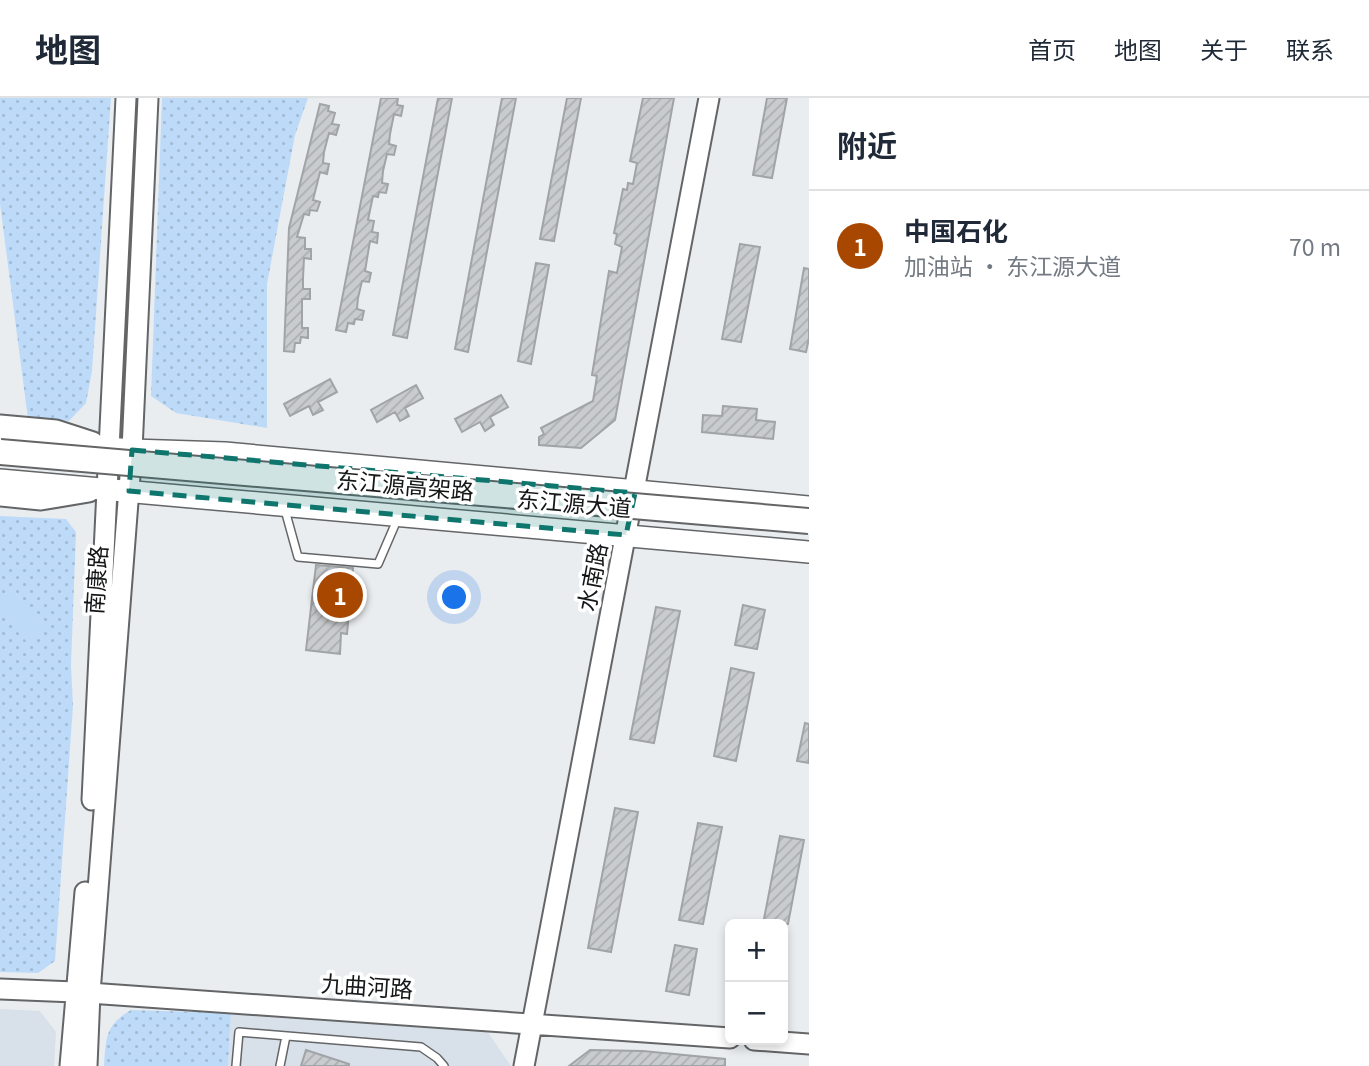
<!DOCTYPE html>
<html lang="zh">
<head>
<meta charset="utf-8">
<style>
	:root { --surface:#fff; --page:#f2f2f3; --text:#1f2937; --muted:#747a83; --line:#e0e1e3; --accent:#a84700 }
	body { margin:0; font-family:Georgia,"Noto Sans SC",serif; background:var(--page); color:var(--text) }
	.controls { position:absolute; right:21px; bottom:21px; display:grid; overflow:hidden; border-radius:10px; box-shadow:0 4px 10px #0003 }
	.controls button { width:63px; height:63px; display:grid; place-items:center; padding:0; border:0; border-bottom:2px solid var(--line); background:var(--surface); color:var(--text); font:35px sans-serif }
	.you { position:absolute; left:455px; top:500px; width:24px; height:24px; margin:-18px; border:5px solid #fff; border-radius:50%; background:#1a73e8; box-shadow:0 0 0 10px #1a73e833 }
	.badge { display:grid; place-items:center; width:46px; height:46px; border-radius:50%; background:var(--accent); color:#fff; font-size:23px; font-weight:700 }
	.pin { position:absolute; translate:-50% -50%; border:4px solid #fff; box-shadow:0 2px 7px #0006 }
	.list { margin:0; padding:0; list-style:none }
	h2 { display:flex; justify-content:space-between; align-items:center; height:91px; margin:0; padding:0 28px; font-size:30px }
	h2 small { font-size:23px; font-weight:400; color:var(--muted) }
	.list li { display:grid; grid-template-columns:46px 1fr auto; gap:21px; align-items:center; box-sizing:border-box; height:112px; padding:0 28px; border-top:2px solid var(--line) }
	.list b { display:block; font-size:26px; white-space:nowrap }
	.list p { margin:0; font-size:23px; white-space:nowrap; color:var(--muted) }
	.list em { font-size:23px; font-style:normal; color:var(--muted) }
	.map { position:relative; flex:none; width:809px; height:968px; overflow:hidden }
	header { display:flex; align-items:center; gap:42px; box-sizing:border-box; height:98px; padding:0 35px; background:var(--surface); border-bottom:2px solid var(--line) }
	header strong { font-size:33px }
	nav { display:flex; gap:38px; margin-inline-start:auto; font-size:24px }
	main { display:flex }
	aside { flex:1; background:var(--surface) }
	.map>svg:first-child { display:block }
	.built { fill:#d8e0e9 }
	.green { fill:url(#green-dots) }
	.pitch { fill:#bddbf9 }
	.building { fill:url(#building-hatch); stroke:#a1a4a7; stroke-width:2 }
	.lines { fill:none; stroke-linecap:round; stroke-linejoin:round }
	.lane-casing { stroke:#636567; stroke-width:10 }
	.secondary-casing { stroke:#636567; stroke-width:23 }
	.primary-casing { stroke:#636567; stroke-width:24 }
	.lane { stroke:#fff; stroke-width:7 }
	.secondary { stroke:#fff; stroke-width:19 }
	.primary { stroke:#fff; stroke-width:21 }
	.highway-bridge-casing { stroke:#636567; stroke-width:28; stroke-linecap:butt }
	.highway-bridge { stroke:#fff; stroke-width:24 }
	.marked { fill:#0f766e; fill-opacity:0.2; stroke:#0f766e; stroke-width:5; stroke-dasharray:14 9; stroke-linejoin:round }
	.labels { text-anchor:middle; stroke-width:7; stroke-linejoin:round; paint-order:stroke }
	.street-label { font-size:23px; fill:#151617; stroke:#fff }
</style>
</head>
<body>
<header>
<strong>地图</strong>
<nav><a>首页</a><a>地图</a><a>关于</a><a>联系</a></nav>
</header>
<main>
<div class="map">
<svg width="809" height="968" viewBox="0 0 809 968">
	<defs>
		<pattern id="green-dots" width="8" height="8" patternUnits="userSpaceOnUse" patternTransform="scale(1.75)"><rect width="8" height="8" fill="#bddbf9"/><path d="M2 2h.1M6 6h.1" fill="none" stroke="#a2bbd5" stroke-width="1.8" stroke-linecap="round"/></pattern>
		<pattern id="building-hatch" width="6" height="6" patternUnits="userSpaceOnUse" patternTransform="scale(1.75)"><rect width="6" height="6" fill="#c9ccce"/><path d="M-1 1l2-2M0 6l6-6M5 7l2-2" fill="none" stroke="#acaeb0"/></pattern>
	</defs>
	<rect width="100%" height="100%" fill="#eaedf0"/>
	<path class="built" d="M 0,911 L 40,913 L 56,934 L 54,968 L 0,968 Z
		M 231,915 L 487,933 L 511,968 L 228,968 Z"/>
	<path class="green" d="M 0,0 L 111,0 L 92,273 L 86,305 L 69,323 L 28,321 L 0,106 Z
		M 162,0 L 308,0 L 295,37 L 267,186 L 267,330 L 176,315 L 151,298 Z
		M 0,418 L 66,421 L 76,434 L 71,567 L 73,608 L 55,863 L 38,875 L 0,874 Z
		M 131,912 L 231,915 L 228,968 L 104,968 C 106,940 105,927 131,912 Z"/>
	<path class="pitch" d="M 14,492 L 45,526 L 26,543 L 0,514 L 0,506 Z"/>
	<path class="building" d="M 381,0 L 398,0 L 397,7 L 403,8 L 401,18 L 394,16 L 390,36 L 389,46 L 396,48 L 394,57 L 387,56 L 383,73 L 382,85 L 388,86 L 386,95 L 379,94 L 378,99 L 373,98 L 368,122 L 374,123 L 372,134 L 378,135 L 377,145 L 370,143 L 365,173 L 371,175 L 369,184 L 362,183 L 358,200 L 357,211 L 364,213 L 362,222 L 355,221 L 354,226 L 348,225 L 346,234 L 336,232 Z
		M 438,0 L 452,0 L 407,240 L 393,237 Z
		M 502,0 L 516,0 L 468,254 L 455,251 Z
		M 567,0 L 581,0 L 554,143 L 540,141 Z
		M 643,0 L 674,0 L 615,322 L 581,350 L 539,347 L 539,339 L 544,336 L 541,330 L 593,303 L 597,278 L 592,277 L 609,173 L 617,175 L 622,149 L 615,146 L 617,136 L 614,135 L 623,91 L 627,92 L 628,85 L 633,86 L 637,65 L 630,63 Z
		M 767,0 L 787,0 L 772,80 L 753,77 Z
		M 320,6 L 329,8 L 328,13 L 335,15 L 332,26 L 339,27 L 336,37 L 329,35 L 324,54 L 323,65 L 329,66 L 327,76 L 320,74 L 313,102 L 320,104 L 317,113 L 310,112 L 309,117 L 304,116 L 297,139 L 305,140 L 305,151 L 311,151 L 311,161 L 304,160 L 303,180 L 303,191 L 310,191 L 310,201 L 302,201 L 302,230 L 308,230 L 308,240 L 301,239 L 300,245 L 295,245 L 294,254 L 284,253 L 289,130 Z
		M 740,146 L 760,149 L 741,244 L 722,241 Z
		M 536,165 L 549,167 L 531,266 L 518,263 Z
		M 804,170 L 809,171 L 809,240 L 806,254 L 790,251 Z
		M 330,281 L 337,294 L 318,304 L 323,312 L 313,317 L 309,308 L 290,318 L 284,306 Z
		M 416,287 L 423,300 L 405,310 L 409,318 L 400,323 L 395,314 L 377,324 L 371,312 Z
		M 501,297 L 508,309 L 490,319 L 494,327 L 485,333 L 480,324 L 462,334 L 455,321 Z
		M 723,308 L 757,311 L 756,322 L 775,324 L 773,341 L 702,334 L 703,317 L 722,318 Z
		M 316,467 L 353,470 L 347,536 L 341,535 L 340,556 L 306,552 Z
		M 743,507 L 765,512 L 757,551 L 735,547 Z
		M 656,509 L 680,513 L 654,645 L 630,641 Z
		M 731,570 L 754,575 L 736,663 L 714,658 Z
		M 805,625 L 809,626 L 809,665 L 797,663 Z
		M 615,710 L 638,714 L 611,854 L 588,850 Z
		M 698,725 L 722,729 L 703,826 L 679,822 Z
		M 780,738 L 804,742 L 788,826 L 763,826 Z
		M 675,847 L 697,851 L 689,897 L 666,893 Z
		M 306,952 L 349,966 L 349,968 L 301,968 Z
		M 590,952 L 643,953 L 725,961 L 725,968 L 569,968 Z"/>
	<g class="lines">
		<g class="lane-casing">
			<path id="lane" d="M 285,412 L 298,459 L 378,466 L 397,422
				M 236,968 L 239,934 L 421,949 L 437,960 L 444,968
				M 280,968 L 286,938"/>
		</g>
		<g class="secondary-casing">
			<path id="secondary" d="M 0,327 L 56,332 L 93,344
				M 0,398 L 41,402 L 89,394
				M 92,702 L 126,0
				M 0,891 L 75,894 L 730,940
				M 754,942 L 809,946
				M 70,968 L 85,794
				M 87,968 L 90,895 L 132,352 L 148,0
				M 524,968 L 709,0"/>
		</g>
		<g class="primary-casing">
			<path id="primary" d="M 0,341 L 132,352 L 225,355 L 809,409
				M 0,382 L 809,454"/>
		</g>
		<use href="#lane" class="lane"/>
		<use href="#secondary" class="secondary"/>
		<use href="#primary" class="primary"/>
		<g class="highway-bridge-casing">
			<path id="highway-bridge" d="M 0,354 L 809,423"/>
		</g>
		<use href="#highway-bridge" class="highway-bridge"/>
	</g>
	<path class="marked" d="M 132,352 L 635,395 L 626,437 L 129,393 Z"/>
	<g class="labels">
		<g class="street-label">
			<text transform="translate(405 388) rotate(5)" y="8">东江源高架路</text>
			<text transform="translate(574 406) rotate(5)" y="8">东江源大道</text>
			<text transform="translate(593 479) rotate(-79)" y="8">水南路</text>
			<text transform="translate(97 482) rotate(-86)" y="8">南康路</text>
			<text transform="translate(367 889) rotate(4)" y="8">九曲河路</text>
		</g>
	</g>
</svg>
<div class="controls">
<button>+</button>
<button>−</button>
</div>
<div class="you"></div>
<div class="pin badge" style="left:340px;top:497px">1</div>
</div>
<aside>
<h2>附近<small></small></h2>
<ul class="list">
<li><span class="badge">1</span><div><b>中国石化</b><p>加油站 · 东江源大道</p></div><em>70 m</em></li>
</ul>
</aside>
</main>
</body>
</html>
